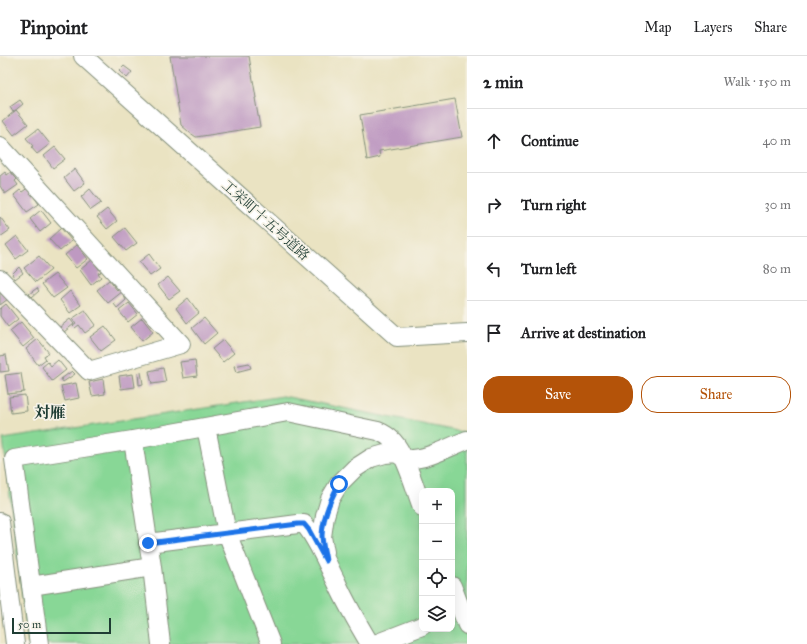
<!DOCTYPE html>
<html lang="en">
<head>
<meta charset="utf-8">
<style>
	:root { --surface:#fff; --page:#f2f2f2; --text:#202124; --muted:#757577; --line:#e0e0e0; --accent:#b45309 }
	body { margin:0; font-family:"IM FELL Great Primer","Noto Serif JP",serif; background:var(--page); color:var(--text) }
	.controls { position:absolute; right:12px; bottom:12px; display:grid; overflow:hidden; border-radius:8px; box-shadow:0 4px 16px #0002 }
	.controls button { width:36px; height:36px; display:grid; place-items:center; padding:0; border:0; border-bottom:1px solid var(--line); background:var(--surface); color:var(--text); font:20px sans-serif }
	.scale { position:absolute; left:12px; bottom:10px; width:99px; box-sizing:border-box; padding-left:4px; border:2px solid #1f3d34; border-top:0; font-size:11px; line-height:14px; white-space:nowrap; color:#1f3d34; -webkit-text-stroke:3px #f7f3e8; paint-order:stroke }
	.stop { position:absolute; width:12px; height:12px; margin:-9px; border:3px solid #1a73e8; border-radius:50%; background:#fff }
	.stop.end { background:#1a73e8; border-color:#fff; box-shadow:0 1px 4px #0008 }
	.list { margin:0; padding:0; list-style:none }
	h2 { display:flex; justify-content:space-between; align-items:center; height:52px; margin:0; padding:0 16px; font-size:17px }
	h2 small { font-size:13px; font-weight:400; color:var(--muted) }
	.list li { display:grid; grid-template-columns:26px 1fr auto; gap:12px; align-items:center; box-sizing:border-box; height:64px; padding:0 16px; border-top:1px solid var(--line) }
	.list b { display:block; font-size:15px; white-space:nowrap }
	.list em { font-size:13px; font-style:normal; color:var(--muted) }
	.actions { display:flex; gap:8px; padding:12px 16px }
	.actions a { flex:1; padding:9px 0; border:1px solid var(--accent); border-radius:16px; text-align:center; font-size:14px; color:var(--accent) }
	.actions .main { background:var(--accent); color:#fff }
	.icon { flex:none; width:22px; height:22px; fill:none; stroke:currentColor; stroke-width:2; stroke-linecap:round; stroke-linejoin:round }
	.map { position:relative; flex:none; width:467px; height:588px; overflow:hidden }
	header { display:flex; align-items:center; gap:24px; box-sizing:border-box; height:56px; padding:0 20px; background:var(--surface); border-bottom:1px solid var(--line) }
	header strong { font-size:19px }
	nav { display:flex; gap:22px; margin-inline-start:auto; font-size:14px }
	main { display:flex }
	aside { flex:1; background:var(--surface) }
	.map>svg:first-child { display:block }
	.green { fill:#88d796; stroke:#548a65; fill-rule:evenodd }
	.building { fill:#be99c1 }
	.lines { fill:none; stroke-linecap:round; stroke-linejoin:round }
	.minor-casing { stroke:#84907b; stroke-width:20 }
	.minor { stroke:#fff; stroke-width:18 }
	.route { stroke:#1a73e8; stroke-width:5 }
	.labels { text-anchor:middle; stroke-width:3.5; stroke-linejoin:round; paint-order:stroke }
	.street-label { font-size:14px; fill:#1f3d34; stroke:#f7f3e8 }
	.quarter-label { font-size:16px; font-weight:bold; fill:#1f3d34; stroke:#f7f3e8 }
</style>
</head>
<body>
<header>
<strong>Pinpoint</strong>
<nav><a>Map</a><a>Layers</a><a>Share</a></nav>
</header>
<main>
<div class="map">
<svg width="467" height="588" viewBox="0 0 467 588">
	<rect width="100%" height="100%" fill="#f7f3e8"/>
	<filter id="ink" filterUnits="userSpaceOnUse"><feTurbulence type="fractalNoise" baseFrequency=".025" numOctaves="2"/><feDisplacementMap in="SourceGraphic" scale="8" xChannelSelector="R" yChannelSelector="G"/><feConvolveMatrix kernelMatrix="1 2 1 2 8 2 1 2 1" color-interpolation-filters="sRGB"/></filter>
	<filter id="wash" filterUnits="userSpaceOnUse"><feTurbulence type="fractalNoise" baseFrequency=".012" numOctaves="4" result="noise"/><feDisplacementMap in="SourceGraphic" scale="16" xChannelSelector="R" yChannelSelector="G"/><feGaussianBlur stdDeviation="0.9" result="paint"/><feColorMatrix in="noise" values="0 0 0 0 0 0 0 0 0 0 0 0 0 0 0 0 0 1.4 0 .05"/><feComposite in="paint" operator="in"/></filter>
	<g filter="url(#wash)">
		<rect width="100%" height="100%" fill="#eae3c2"/>
		<path class="green" d="M 283,340 L 467,377 L 467,588 L 28,588 L 3,383 ZM 422,435 L 452,435 L 452,573 L 422,573 Z"/>
		<g id="blocks">
			<path class="building" d="M 170,0 L 249,0 L 256,42 L 255,42 L 260,71 L 196,81 L 189,76 L 181,69 Z
				M 124,10 L 132,16 L 127,22 L 119,15 Z
				M 455,43 L 462,81 L 379,95 L 380,101 L 367,104 L 360,59 Z
				M 20,44 L 23,48 L 13,56 L 10,51 Z
				M 16,54 L 28,68 L 14,79 L 3,65 Z
				M 38,73 L 50,88 L 37,98 L 31,91 L 33,90 L 26,82 Z
				M 55,91 L 65,103 L 53,112 L 44,100 Z
				M 75,113 L 85,127 L 74,135 L 64,122 Z
				M 5,116 L 7,119 L 11,116 L 17,123 L 15,125 L 18,129 L 5,138 L 0,130 L 0,120 Z
				M 29,131 L 36,140 L 34,141 L 39,148 L 27,156 L 14,139 L 20,134 L 22,136 Z
				M 90,133 L 101,147 L 91,154 L 81,141 Z
				M 107,153 L 117,165 L 107,173 L 97,161 Z
				M 41,154 L 51,167 L 40,176 L 30,163 Z
				M 0,161 L 10,174 L 0,181 Z
				M 61,172 L 72,185 L 60,195 L 49,183 Z
				M 125,172 L 137,187 L 126,195 L 114,181 Z
				M 17,180 L 28,194 L 16,203 L 6,189 Z
				M 77,189 L 88,203 L 76,212 L 65,199 Z
				M 149,198 L 160,213 L 150,220 L 139,206 Z
				M 39,200 L 51,214 L 36,226 L 24,212 Z
				M 92,204 L 101,216 L 98,217 L 101,221 L 91,229 L 80,214 Z
				M 19,211 L 23,217 L 15,223 L 12,218 Z
				M 55,218 L 67,232 L 53,242 L 42,228 Z
				M 168,221 L 180,235 L 169,243 L 158,229 Z
				M 109,224 L 117,234 L 120,231 L 123,235 L 108,247 L 97,234 Z
				M 37,232 L 39,235 L 32,241 L 29,238 Z
				M 0,234 L 8,243 L 0,249 Z
				M 70,235 L 81,249 L 70,257 L 60,244 Z
				M 124,240 L 126,244 L 117,252 L 114,248 Z
				M 188,242 L 199,257 L 187,267 L 176,252 Z
				M 129,247 L 138,258 L 128,266 L 119,255 Z
				M 6,248 L 18,263 L 8,271 L 0,260 L 0,253 Z
				M 85,254 L 96,269 L 85,277 L 79,269 L 75,272 L 73,270 L 76,268 L 72,263 Z
				M 142,262 L 153,276 L 142,285 L 131,271 Z
				M 204,262 L 217,277 L 204,288 L 192,272 Z
				M 70,263 L 74,268 L 64,276 L 60,271 Z
				M 21,266 L 34,282 L 23,291 L 10,275 Z
				M 105,270 L 116,284 L 101,295 L 90,281 Z
				M 38,283 L 49,297 L 44,300 L 46,303 L 38,309 L 26,293 Z
				M 223,284 L 234,297 L 223,306 L 212,293 Z
				M 6,299 L 9,315 L 0,316 L 0,300 Z
				M 58,304 L 66,314 L 52,325 L 42,311 L 48,306 L 51,310 Z
				M 195,304 L 197,320 L 183,322 L 180,306 Z
				M 249,307 L 251,312 L 236,316 L 234,310 Z
				M 163,312 L 166,326 L 152,328 L 149,315 Z
				M 72,315 L 75,318 L 63,326 L 61,323 Z
				M 141,316 L 143,328 L 139,329 L 138,317 Z
				M 21,317 L 24,336 L 8,338 L 5,319 Z
				M 133,318 L 135,331 L 121,333 L 119,320 Z
				M 103,323 L 105,338 L 92,340 L 89,326 Z
				M 76,327 L 79,342 L 65,345 L 61,330 Z
				M 25,339 L 27,355 L 11,357 L 9,341 Z"/>
		</g>
	</g>
	<g filter="url(#ink)">
		<use href="#blocks" fill-opacity="0" stroke="#84907b" stroke-width="1"/>
		<g class="lines">
			<g class="minor-casing">
				<path id="minor" d="M 83,0 L 397,281 L 467,277
					M 0,90 L 181,288 L 89,315 L 0,223
					M 206,371 L 227,477 L 271,588
					M 133,384 L 152,511 L 161,588
					M 0,466 L 15,588
					M 148,487 L 298,468 L 304,468 C 317,482 327,508 336,525 C 346,547 358,568 370,588
					M 325,496 L 322,481 L 325,460 L 330,443 L 339,428 L 354,413 L 371,402 L 385,398 L 397,397 C 399,399 402,402 405,402 C 421,407 451,390 467,384
					M 31,530 L 152,511
					M 452,530 L 467,569
					M 39,588 L 14,403 L 133,384 L 288,356 L 378,375 C 383,377 389,381 393,385 C 406,399 415,433 422,451
					M 375,588 L 422,570"/>
			</g>
			<use href="#minor" class="minor"/>
		</g>
	</g>
	<g class="lines" filter="url(#ink)">
		<path class="route" d="M 148,487 L 298,468 L 304,468 L 309,474 L 326,505 C 325,497 322,487 322,479 C 323,460 330,444 339,428"/>
	</g>
	<g class="labels">
		<g class="street-label">
			<text transform="translate(266 164) rotate(42)" y="5">工栄町十五号道路</text>
		</g>
		<g class="quarter-label">
			<text x="50" y="362">対雁</text>
		</g>
	</g>
</svg>
<div class="controls">
<button>+</button>
<button>−</button>
<button><svg class="icon" aria-label="locate" viewBox="0 0 24 24"><circle cx="12" cy="12" r="6"/><path d="M12 2v4M12 18v4M2 12h4M18 12h4"/></svg></button>
<button><svg class="icon" aria-label="layers" viewBox="0 0 24 24"><path d="M12 4l9 5-9 5-9-5zM3 14l9 5 9-5"/></svg></button>
</div>
<div class="scale">50 m</div>
<div class="stop" style="left:339px;top:428px"></div>
<div class="stop end" style="left:148px;top:487px"></div>
</div>
<aside>
<h2>2 min<small>Walk · 150 m</small></h2>
<ul class="list">
<li><svg class="icon" aria-label="ahead" viewBox="0 0 24 24"><path d="M12 20V5M6 11l6-6 6 6"/></svg><div><b>Continue</b></div><em>40 m</em></li>
<li><svg class="icon" aria-label="right" viewBox="0 0 24 24"><path d="M7 20v-9h11M14 6l5 5-5 5"/></svg><div><b>Turn right</b></div><em>30 m</em></li>
<li><svg class="icon" aria-label="left" viewBox="0 0 24 24"><path d="M17 20v-9H6M10 6l-5 5 5 5"/></svg><div><b>Turn left</b></div><em>80 m</em></li>
<li><svg class="icon" aria-label="arrive" viewBox="0 0 24 24"><path d="M6 21V4h12l-3 4 3 4H6"/></svg><div><b>Arrive at destination</b></div></li>
</ul>
<div class="actions"><a class="main">Save</a><a>Share</a></div>
</aside>
</main>
</body>
</html>
